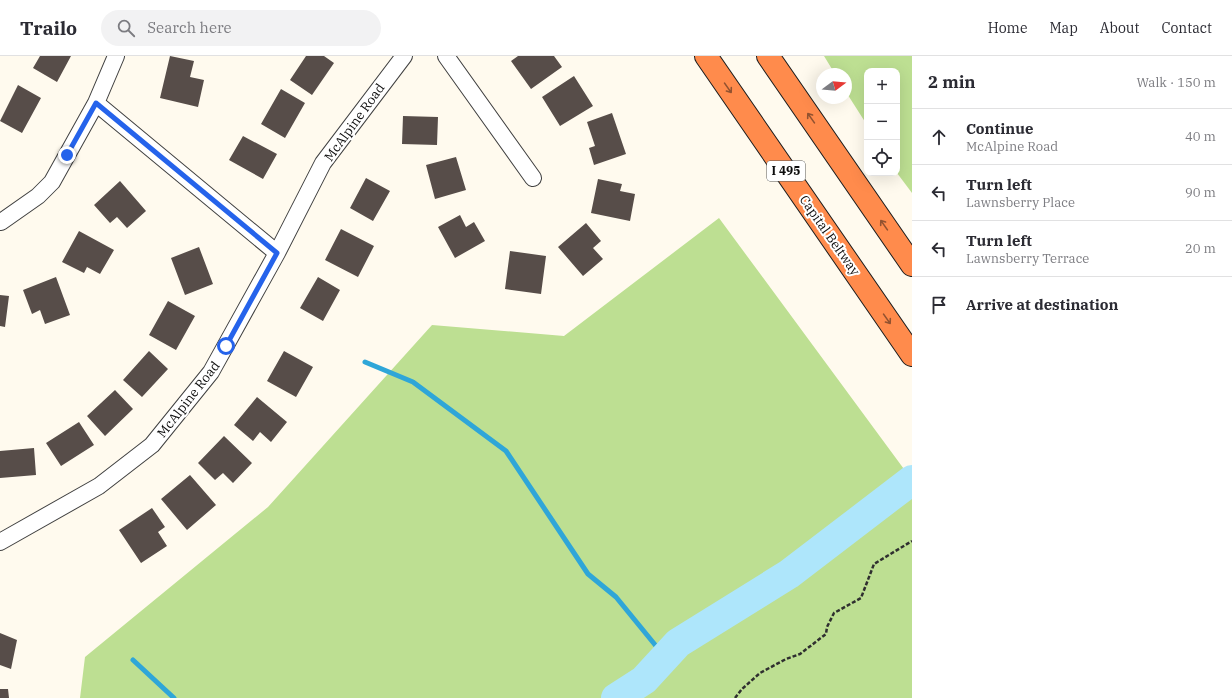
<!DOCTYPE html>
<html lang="en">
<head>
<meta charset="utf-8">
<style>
	:root { --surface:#fff; --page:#f2f2f3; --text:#2b2b33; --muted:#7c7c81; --line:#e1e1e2 }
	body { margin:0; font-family:"IBM Plex Serif",serif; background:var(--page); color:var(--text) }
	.controls { position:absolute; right:12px; top:12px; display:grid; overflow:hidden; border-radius:8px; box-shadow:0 4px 16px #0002 }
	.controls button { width:36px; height:36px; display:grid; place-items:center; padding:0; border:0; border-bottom:1px solid var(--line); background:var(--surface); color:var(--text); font:20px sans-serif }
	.compass { position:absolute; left:816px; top:12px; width:36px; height:36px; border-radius:50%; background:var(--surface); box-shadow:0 4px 16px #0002; rotate:74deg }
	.stop { position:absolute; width:12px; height:12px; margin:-9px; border:3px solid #2563eb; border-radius:50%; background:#fff }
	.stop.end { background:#2563eb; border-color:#fff; box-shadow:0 1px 4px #0008 }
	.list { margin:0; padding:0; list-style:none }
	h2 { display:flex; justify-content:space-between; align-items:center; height:52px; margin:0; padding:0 16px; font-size:17px }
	h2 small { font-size:13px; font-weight:400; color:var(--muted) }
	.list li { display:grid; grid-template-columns:26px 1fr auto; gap:12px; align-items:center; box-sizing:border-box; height:56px; padding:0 16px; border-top:1px solid var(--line) }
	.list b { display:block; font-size:15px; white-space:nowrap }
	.list p { margin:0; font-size:13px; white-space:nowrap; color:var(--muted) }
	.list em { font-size:13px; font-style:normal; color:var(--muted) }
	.icon { flex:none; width:22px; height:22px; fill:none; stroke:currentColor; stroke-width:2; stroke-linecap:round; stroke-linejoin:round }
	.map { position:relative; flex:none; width:912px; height:642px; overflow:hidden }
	header { display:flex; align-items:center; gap:24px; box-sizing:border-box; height:56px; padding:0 20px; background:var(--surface); border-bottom:1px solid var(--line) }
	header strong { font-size:19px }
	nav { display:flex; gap:22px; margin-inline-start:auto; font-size:14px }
	.search { width:280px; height:36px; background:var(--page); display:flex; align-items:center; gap:10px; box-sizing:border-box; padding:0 14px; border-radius:22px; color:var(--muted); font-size:15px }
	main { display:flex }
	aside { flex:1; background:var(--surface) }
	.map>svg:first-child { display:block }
	.forest { fill:#bddf92 }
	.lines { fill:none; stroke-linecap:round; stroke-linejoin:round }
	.stream { stroke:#2fa6d8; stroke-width:5 }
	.river { stroke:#aee6fb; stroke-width:30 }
	.building { fill:#574d49 }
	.minor-casing { stroke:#404040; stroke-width:18 }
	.motorway-casing { stroke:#1e1e1e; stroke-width:24 }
	.path { stroke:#2f2f2f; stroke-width:2.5; stroke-dasharray:4 2; stroke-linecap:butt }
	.minor { stroke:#fff; stroke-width:16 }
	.motorway { stroke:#ff8b4c; stroke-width:22 }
	.oneway { stroke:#925230 }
	.route { stroke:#2563eb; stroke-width:5 }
	.labels { text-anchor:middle; stroke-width:4; stroke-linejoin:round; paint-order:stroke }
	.shield { fill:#fff; stroke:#565656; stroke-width:1 }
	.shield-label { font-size:12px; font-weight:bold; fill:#0d0d0d }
	.street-label { font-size:13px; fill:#0d0d0d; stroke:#fff }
</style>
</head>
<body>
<header>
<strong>Trailo</strong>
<div class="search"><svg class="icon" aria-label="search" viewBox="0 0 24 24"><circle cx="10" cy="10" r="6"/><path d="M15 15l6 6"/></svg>Search here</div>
<nav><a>Home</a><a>Map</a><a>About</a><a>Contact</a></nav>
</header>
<main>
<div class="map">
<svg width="912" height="642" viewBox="0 0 912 642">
	<rect width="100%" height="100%" fill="#fffaee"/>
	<path class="forest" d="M 824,0 L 912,0 L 912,137 L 897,117 L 897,15 L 867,15 L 867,69 L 846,36 L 846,18 L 835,18 Z
		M 719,162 L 912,424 L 912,642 L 80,642 L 85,601 L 268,451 L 432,269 L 564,280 Z"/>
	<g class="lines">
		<path class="stream" d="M 365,306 L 413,326 L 506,395 L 588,518 L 616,541 L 665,601
			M 133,604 L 174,642"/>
		<path class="river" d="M 616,642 L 644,624 L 678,587 L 789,518 L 912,424"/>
	</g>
	<path class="building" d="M 40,0 L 71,0 L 57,26 L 33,12 Z
		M 170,0 L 194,5 L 190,21 L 204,24 L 198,51 L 160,42 Z
		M 306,0 L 324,0 L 334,7 L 312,39 L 290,24 Z
		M 518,0 L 554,0 L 562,11 L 531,33 L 511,5 Z
		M 574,20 L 593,50 L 560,70 L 542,41 Z
		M 18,29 L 41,42 L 22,77 L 0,65 Z
		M 281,33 L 305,47 L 285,82 L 261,68 Z
		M 612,57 L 626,98 L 594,109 L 589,92 L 595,90 L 587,66 Z
		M 403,60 L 438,61 L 437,89 L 402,88 Z
		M 243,80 L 277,98 L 263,123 L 229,104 Z
		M 456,101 L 466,134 L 435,143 L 426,109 Z
		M 366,122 L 390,135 L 373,165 L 350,152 Z
		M 598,123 L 622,128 L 620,135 L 635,138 L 630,165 L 591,157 Z
		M 120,125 L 146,155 L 127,172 L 117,161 L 110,167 L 94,149 Z
		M 460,159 L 466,171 L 474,166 L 485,185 L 455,202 L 438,171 Z
		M 586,167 L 601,185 L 593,192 L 603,203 L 583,220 L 558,191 Z
		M 341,173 L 374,190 L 358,221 L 325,204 Z
		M 79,175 L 114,194 L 100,218 L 87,211 L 84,217 L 62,206 Z
		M 199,191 L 213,228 L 185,239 L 171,202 Z
		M 510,195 L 546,200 L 541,238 L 505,233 Z
		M 56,221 L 70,259 L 45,268 L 40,254 L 32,258 L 23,234 Z
		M 318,221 L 340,234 L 323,265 L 300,252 Z
		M 0,239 L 9,240 L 5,271 L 0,270 Z
		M 168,245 L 195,260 L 176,294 L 149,279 Z
		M 149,295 L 168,313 L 142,341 L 123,324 Z
		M 284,295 L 313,311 L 296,341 L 267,325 Z
		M 115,334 L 133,353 L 105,380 L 87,360 Z
		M 257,341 L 287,366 L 271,386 L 260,376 L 253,385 L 234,369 Z
		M 79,366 L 94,389 L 61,410 L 46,387 Z
		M 224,380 L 252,407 L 233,427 L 223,417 L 215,424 L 198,407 Z
		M 34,392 L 36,419 L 0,422 L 0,395 Z
		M 190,419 L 216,449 L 187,474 L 161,443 Z
		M 152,452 L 165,471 L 158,476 L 167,490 L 141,507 L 119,474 Z
		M 0,577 L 17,584 L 11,613 L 0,609 Z
		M 0,633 L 8,633 L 9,642 L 0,642 Z"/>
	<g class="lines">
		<g class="minor-casing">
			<path id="minor" d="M 446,0 L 533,122
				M 96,47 L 277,197
				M 1,166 L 38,140 L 52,126 L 96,47 L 116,0
				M 0,486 L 99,430 L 152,389 L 211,316 L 277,197 L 323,107 L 404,0"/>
		</g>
		<g class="motorway-casing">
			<path id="motorway" d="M 706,0 L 912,299
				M 768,0 L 912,209"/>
		</g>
		<path class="path" d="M 735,642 L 742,633 L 760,617 L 786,603 L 800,598 L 826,578 L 827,571 L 834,557 L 861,542 L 874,508 L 912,485"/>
		<use href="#minor" class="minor"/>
		<use href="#motorway" class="motorway"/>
	</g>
	<defs><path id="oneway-shaft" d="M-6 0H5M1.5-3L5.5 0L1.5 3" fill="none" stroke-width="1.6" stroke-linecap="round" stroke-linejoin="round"/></defs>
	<g class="oneway">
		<use href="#oneway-shaft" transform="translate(728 32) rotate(55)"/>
		<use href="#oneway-shaft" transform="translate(811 62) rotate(-125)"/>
		<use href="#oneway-shaft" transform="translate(884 169) rotate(-125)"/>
		<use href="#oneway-shaft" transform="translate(887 263) rotate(55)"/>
	</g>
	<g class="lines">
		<path class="route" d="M 67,99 L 96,47 L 277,197 L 226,290"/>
	</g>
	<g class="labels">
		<rect class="shield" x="767" y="105" width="38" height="20" rx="3"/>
		<g class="shield-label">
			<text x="786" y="119">I 495</text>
		</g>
		<g class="street-label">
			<text transform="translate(354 66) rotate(-54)" y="5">McAlpine Road</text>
			<text transform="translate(830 179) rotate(55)" y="5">Capital Beltway</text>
			<text transform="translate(188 343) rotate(-52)" y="5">McAlpine Road</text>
		</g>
	</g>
</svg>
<div class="controls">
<button>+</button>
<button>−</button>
<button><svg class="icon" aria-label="locate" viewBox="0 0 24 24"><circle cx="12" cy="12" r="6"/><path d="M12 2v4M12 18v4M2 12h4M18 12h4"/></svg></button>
</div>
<svg class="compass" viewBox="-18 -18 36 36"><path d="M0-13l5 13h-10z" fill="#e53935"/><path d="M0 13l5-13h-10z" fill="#7c7c81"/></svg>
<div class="stop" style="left:226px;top:290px"></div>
<div class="stop end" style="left:67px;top:99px"></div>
</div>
<aside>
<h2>2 min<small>Walk · 150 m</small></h2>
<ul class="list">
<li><svg class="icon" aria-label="ahead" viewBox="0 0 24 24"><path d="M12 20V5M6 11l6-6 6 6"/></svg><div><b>Continue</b><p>McAlpine Road</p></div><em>40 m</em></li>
<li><svg class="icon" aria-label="left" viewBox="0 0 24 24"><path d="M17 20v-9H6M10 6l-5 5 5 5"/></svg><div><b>Turn left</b><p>Lawnsberry Place</p></div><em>90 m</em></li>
<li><svg class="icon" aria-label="left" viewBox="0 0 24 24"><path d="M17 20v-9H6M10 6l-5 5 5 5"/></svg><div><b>Turn left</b><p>Lawnsberry Terrace</p></div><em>20 m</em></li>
<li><svg class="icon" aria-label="arrive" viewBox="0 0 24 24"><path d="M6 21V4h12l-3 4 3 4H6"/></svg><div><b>Arrive at destination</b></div></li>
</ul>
</aside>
</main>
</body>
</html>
